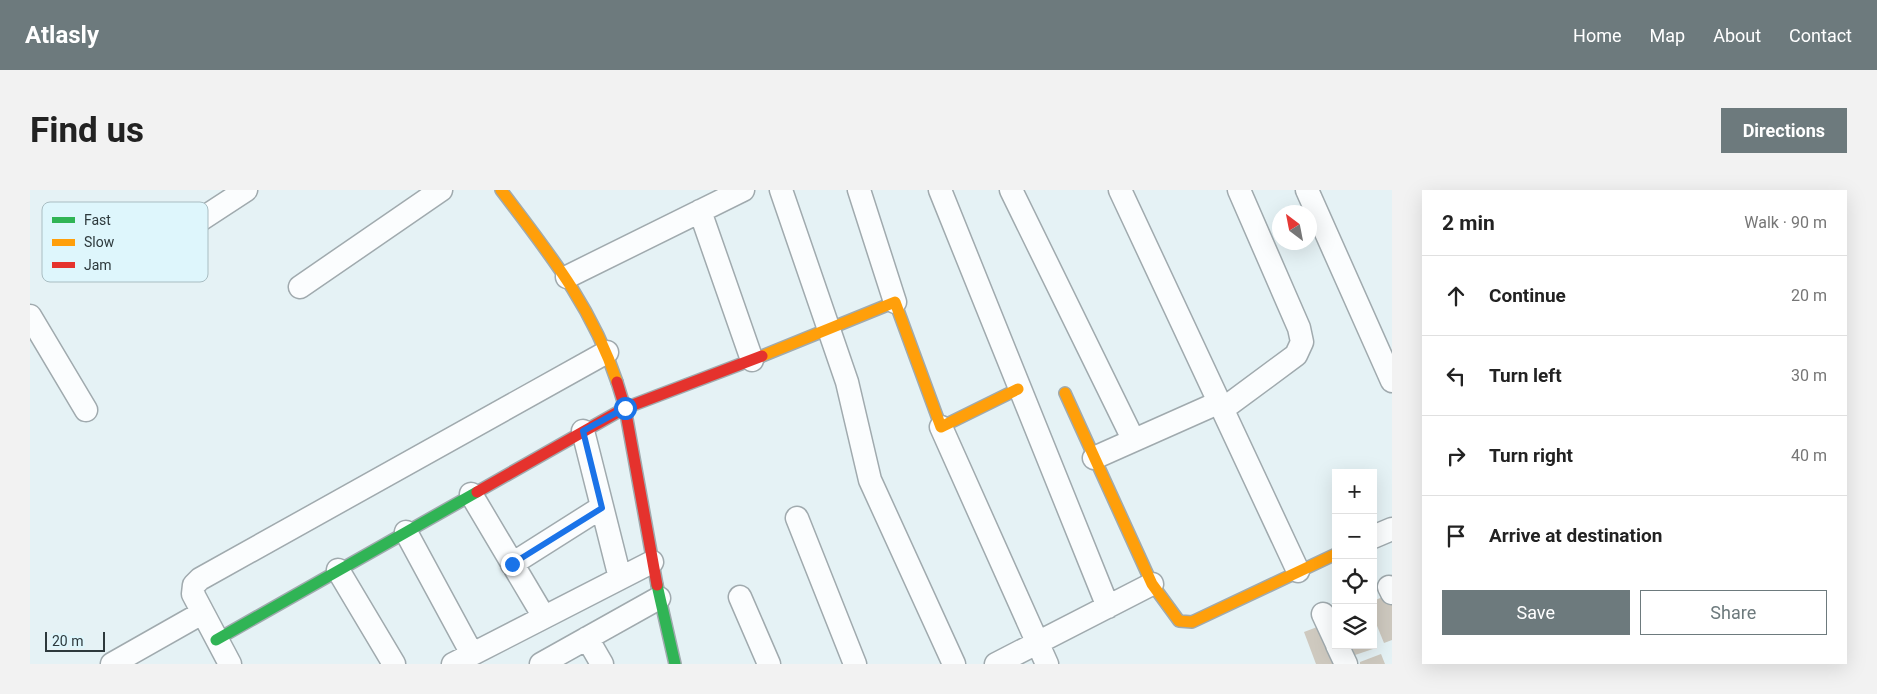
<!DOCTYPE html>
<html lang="en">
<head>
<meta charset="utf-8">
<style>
	:root { --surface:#fff; --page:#f2f2f2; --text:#222; --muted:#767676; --line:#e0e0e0; --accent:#6d7a7d }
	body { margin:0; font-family:Roboto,sans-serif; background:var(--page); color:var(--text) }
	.controls { position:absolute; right:15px; bottom:15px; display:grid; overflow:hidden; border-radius:0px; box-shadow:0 5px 20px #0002 }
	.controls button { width:45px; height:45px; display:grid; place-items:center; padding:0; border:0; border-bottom:1px solid var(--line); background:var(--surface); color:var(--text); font:25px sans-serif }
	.compass { position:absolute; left:1242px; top:15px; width:45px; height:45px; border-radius:50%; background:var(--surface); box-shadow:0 5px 20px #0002; rotate:328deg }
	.scale { position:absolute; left:15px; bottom:12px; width:60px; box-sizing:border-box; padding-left:5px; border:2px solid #2d393c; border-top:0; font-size:14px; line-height:18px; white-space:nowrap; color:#2d393c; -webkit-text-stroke:4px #def6fc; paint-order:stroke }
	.stop { position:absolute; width:15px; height:15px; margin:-11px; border:4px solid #1a73e8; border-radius:50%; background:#fff }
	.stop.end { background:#1a73e8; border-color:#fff; box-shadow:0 1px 5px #0008 }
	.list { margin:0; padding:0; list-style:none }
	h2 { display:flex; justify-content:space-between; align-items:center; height:65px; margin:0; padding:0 20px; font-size:21px }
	h2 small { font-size:16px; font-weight:400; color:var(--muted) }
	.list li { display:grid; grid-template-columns:32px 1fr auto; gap:15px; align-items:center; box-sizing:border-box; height:80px; padding:0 20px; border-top:1px solid var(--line) }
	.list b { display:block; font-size:19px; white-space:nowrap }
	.list em { font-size:16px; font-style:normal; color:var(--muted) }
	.actions { display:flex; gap:10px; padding:15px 20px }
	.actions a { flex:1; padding:11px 0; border:1px solid var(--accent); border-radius:0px; text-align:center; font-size:18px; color:var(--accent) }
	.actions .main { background:var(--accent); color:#fff }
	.icon { flex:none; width:28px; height:28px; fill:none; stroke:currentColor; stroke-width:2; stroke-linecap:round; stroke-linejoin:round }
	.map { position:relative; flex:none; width:1362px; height:474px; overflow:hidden; border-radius:0px }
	header { display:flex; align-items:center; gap:30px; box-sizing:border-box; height:70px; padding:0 25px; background:var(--accent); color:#fff }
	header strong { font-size:24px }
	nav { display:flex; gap:28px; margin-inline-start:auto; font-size:18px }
	.intro { display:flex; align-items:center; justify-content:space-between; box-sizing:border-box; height:120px; padding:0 30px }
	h1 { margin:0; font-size:35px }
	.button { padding:12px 22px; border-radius:0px; background:var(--accent); color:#fff; font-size:18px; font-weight:700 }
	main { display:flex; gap:30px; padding:0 30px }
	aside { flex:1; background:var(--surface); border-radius:0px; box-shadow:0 5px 20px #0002 }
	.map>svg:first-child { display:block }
	.building { fill:#cec9bf }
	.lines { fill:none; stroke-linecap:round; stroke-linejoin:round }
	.street-casing { stroke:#a0aaae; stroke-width:25 }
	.fast-casing { stroke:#a0aaae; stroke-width:14 }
	.slow-casing { stroke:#a0aaae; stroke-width:14 }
	.jam-casing { stroke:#a0aaae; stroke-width:14 }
	.street { stroke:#fbfdfe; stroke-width:22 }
	.fast { stroke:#30b455; stroke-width:11 }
	.slow { stroke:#ff9f0a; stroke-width:11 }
	.jam { stroke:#e5322d; stroke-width:11 }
	.route { stroke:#1a73e8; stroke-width:6 }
	.key { fill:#def6fc; stroke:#a9bdc2; stroke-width:1 }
	.key-label { font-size:14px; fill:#2d393c }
</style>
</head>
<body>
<header>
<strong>Atlasly</strong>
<nav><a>Home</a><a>Map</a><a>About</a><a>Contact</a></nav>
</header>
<div class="intro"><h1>Find us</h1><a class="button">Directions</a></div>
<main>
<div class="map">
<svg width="1362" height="474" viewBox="0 0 1362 474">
	<rect width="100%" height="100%" fill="#e5f2f5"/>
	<path class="building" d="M 1360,404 L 1362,411 L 1362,450 L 1354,453 L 1343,426 L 1343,411 Z
		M 1295,434 L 1310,474 L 1286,474 L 1274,442 Z
		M 1343,450 L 1346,458 L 1325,465 L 1321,455 L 1343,455 Z
		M 1351,464 L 1355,474 L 1330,474 L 1330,472 Z"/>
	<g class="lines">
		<g class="street-casing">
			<path id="street" d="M 751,0 L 817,192 L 840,290 L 924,474
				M 829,0 L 865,112
				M 910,0 L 1078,417
				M 981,0 L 1103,249
				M 1090,0 L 1268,381
				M 1277,0 L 1362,191
				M 670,21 L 722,170
				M 138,51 L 216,0
				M 537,87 L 713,0
				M 270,97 L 411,0
				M 0,126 L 56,220
				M 1193,219 L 1266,165 L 1272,152 L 1269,138 L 1209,0
				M 911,237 L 1017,474
				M 553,241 L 590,388
				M 1064,268 L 1190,212
				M 441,304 L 514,427
				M 767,328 L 825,474
				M 376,342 L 442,464
				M 1343,347 L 1362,339
				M 482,374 L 572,317
				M 308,380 L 364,474
				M 1359,397 L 1362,403
				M 710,407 L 739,474
				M 1293,424 L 1306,452
				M 557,448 L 572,474
				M 1307,455 L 1316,474
				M 82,474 L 172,423
				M 200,474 L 163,404 L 164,395 L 170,389 L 577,162
				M 423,474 L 622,372
				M 511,474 L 629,408
				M 966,474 L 1122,394"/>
		</g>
		<g class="fast-casing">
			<path id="fast" d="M 627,395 L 645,474
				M 186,450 L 447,302"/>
		</g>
		<g class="slow-casing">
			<path id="slow" d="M 471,0 C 518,62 562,116 587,192
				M 732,166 L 865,112 L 911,237 L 988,199
				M 1035,203 L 1122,394 L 1149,431 L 1162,432 L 1306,364"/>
		</g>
		<g class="jam-casing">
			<path id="jam" d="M 587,192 L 595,218 L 627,395
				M 447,302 L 595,218 L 732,166"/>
		</g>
		<use href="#street" class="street"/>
		<use href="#fast" class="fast"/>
		<use href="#slow" class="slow"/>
		<use href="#jam" class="jam"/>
	</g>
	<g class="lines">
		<path class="route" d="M 482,374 L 572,318 L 553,241 L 595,218"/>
	</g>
	<rect x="12" y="12" width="166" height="80" rx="8" class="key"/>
	<rect x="22" y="27" width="23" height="6" fill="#30b455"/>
	<rect x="22" y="49" width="23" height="7" fill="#ff9f0a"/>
	<rect x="22" y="72" width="23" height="6" fill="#e5322d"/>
	<g class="key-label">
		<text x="54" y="35">Fast</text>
		<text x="54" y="57">Slow</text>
		<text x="54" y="80">Jam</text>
	</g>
</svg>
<div class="controls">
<button>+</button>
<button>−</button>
<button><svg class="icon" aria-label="locate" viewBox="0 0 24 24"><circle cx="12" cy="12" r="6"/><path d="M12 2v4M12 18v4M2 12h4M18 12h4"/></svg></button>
<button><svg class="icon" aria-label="layers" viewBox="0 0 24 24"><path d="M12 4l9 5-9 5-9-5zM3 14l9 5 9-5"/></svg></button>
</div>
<svg class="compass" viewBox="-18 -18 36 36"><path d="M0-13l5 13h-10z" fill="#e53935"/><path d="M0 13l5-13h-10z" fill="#767676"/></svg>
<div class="scale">20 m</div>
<div class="stop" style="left:595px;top:218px"></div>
<div class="stop end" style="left:482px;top:374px"></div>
</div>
<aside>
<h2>2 min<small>Walk · 90 m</small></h2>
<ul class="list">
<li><svg class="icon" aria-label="ahead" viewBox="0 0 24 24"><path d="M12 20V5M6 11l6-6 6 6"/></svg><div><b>Continue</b></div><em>20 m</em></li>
<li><svg class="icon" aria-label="left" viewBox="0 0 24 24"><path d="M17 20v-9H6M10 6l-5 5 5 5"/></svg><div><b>Turn left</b></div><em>30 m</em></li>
<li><svg class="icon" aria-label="right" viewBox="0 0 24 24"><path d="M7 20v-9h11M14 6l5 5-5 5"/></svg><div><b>Turn right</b></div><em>40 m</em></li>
<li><svg class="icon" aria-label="arrive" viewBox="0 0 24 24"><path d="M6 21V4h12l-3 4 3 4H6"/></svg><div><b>Arrive at destination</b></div></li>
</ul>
<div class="actions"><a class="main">Save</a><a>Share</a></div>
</aside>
</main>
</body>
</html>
